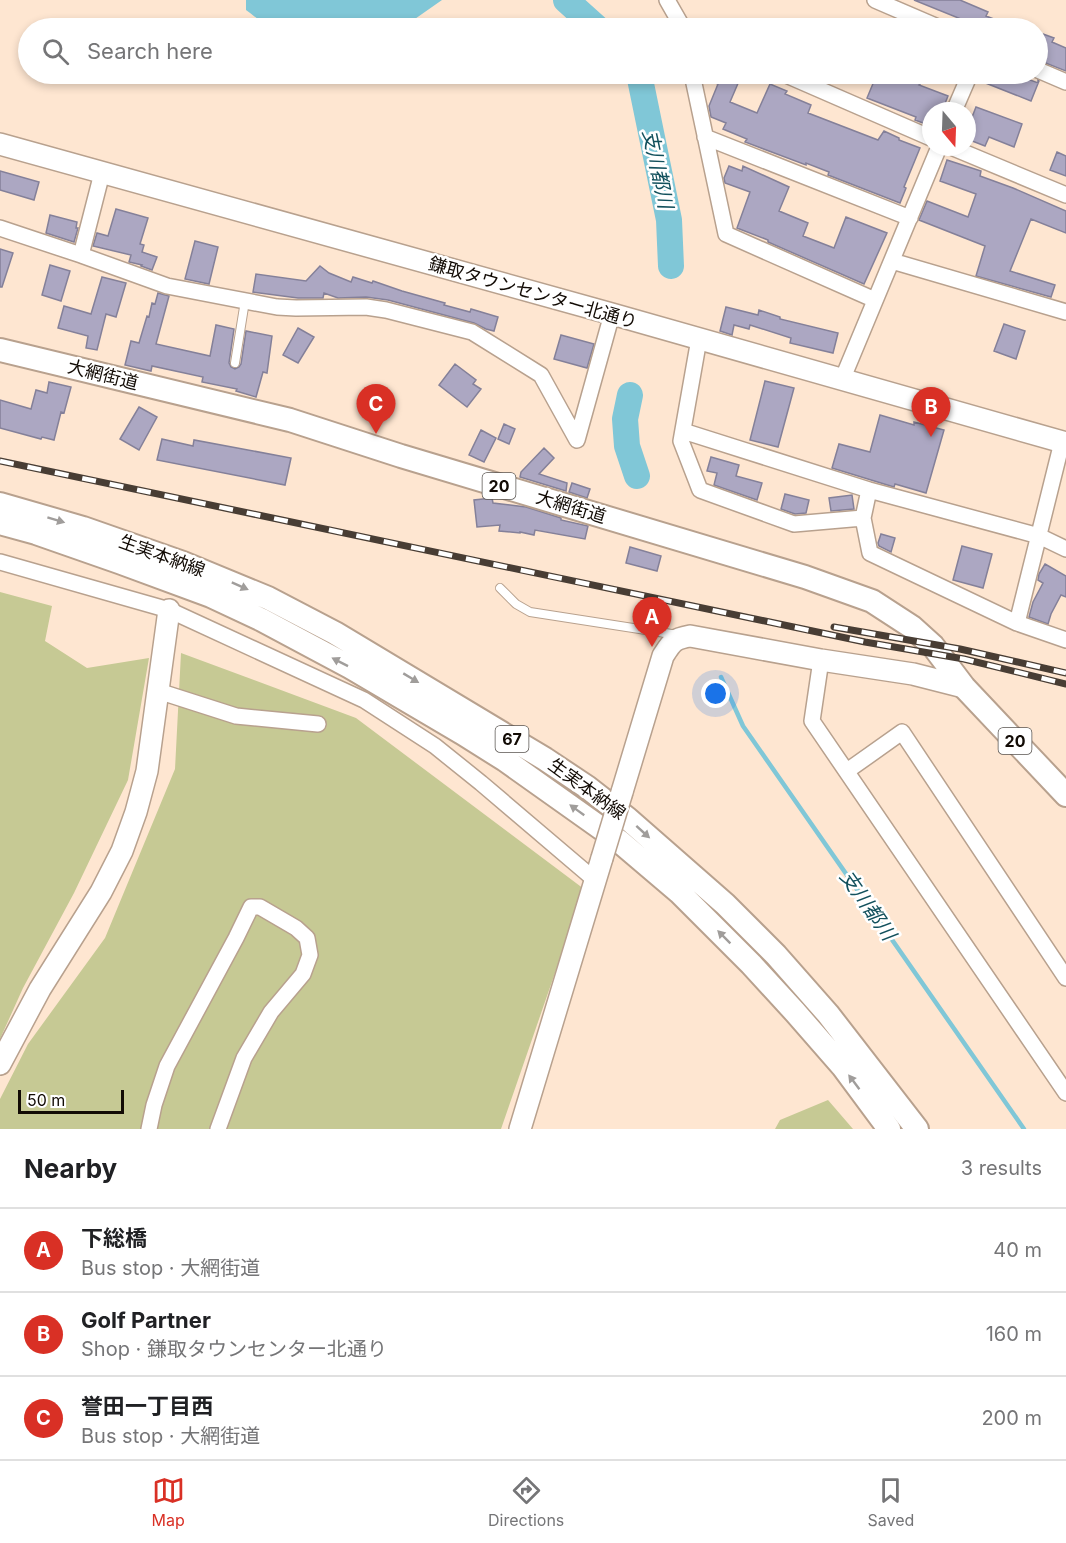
<!DOCTYPE html>
<html lang="en">
<head>
<meta charset="utf-8">
<style>
	:root { --surface:#fff; --page:#f2f2f2; --text:#202124; --muted:#757577; --line:#e0e0e0; --accent:#d93025 }
	body { margin:0; font-family:Inter,"Noto Sans JP",sans-serif; background:var(--page); color:var(--text) }
	.compass { position:absolute; left:922px; top:102px; width:54px; height:54px; border-radius:50%; background:var(--surface); box-shadow:0 3px 9px #0003; rotate:161deg }
	.scale { position:absolute; left:18px; bottom:15px; width:106px; box-sizing:border-box; padding-left:6px; border:3px solid #120b05; border-top:0; font-size:16px; line-height:21px; white-space:nowrap; color:#120b05; -webkit-text-stroke:4px #fff; paint-order:stroke }
	.you { position:absolute; left:716px; top:694px; width:21px; height:21px; margin:-15px; border:4px solid #fff; border-radius:50%; background:#1a73e8; box-shadow:0 0 0 9px #1a73e833 }
	.badge { display:grid; place-items:center; width:39px; height:39px; border-radius:50%; background:var(--accent); color:#fff; font-size:20px; font-weight:700 }
	.pin { position:absolute; translate:-50% -50px; filter:drop-shadow(0 2px 3px #0008) }
	.pin::after { content:''; position:absolute; top:32px; width:21px; height:18px; background:inherit; clip-path:polygon(0 0,100% 0,50% 100%) }
	.list { margin:0; padding:0; list-style:none }
	h2 { display:flex; justify-content:space-between; align-items:center; height:78px; margin:0; padding:0 24px; font-size:26px }
	h2 small { font-size:20px; font-weight:400; color:var(--muted) }
	.list li { display:grid; grid-template-columns:39px 1fr auto; gap:18px; align-items:center; box-sizing:border-box; height:84px; padding:0 24px; border-top:2px solid var(--line) }
	.list b { display:block; font-size:22px; white-space:nowrap }
	.list p { margin:0; font-size:20px; white-space:nowrap; color:var(--muted) }
	.list em { font-size:20px; font-style:normal; color:var(--muted) }
	.icon { flex:none; width:33px; height:33px; fill:none; stroke:currentColor; stroke-width:2; stroke-linecap:round; stroke-linejoin:round }
	.map { position:relative; flex:none; width:1066px; height:1129px; overflow:hidden }
	.search { position:absolute; background:var(--surface); box-shadow:0 3px 9px #0003; left:18px; right:18px; top:18px; height:66px; display:flex; align-items:center; gap:15px; box-sizing:border-box; padding:0 21px; border-radius:33px; color:var(--muted); font-size:22px }
	.sheet { height:330px; background:var(--surface) }
	nav { display:flex; justify-content:space-around; align-items:center; box-sizing:border-box; height:84px; border-top:2px solid var(--line); background:var(--surface); font-size:16px; color:var(--muted) }
	nav a { display:grid; justify-items:center; gap:3px }
	nav .on { color:var(--accent) }
	.map>svg:first-child { display:block }
	.green { fill:#c6c994 }
	.water { fill:#80c7d7 }
	.lines { fill:none; stroke-linecap:round; stroke-linejoin:round }
	.stream { stroke:#80c7d7; stroke-width:4.5 }
	.river { stroke:#80c7d7; stroke-width:26 }
	.building { fill:#aca7c2; stroke:#848099; stroke-width:1.5 }
	.lane-casing { stroke:#b8a18e; stroke-width:10 }
	.street-casing { stroke:#b8a18e; stroke-width:18 }
	.secondary-casing { stroke:#b8a18e; stroke-width:24 }
	.primary-casing { stroke:#b8a18e; stroke-width:26 }
	.lane { stroke:#fff; stroke-width:8 }
	.street { stroke:#fff; stroke-width:15 }
	.secondary { stroke:#fff; stroke-width:21 }
	.primary { stroke:#fff; stroke-width:22 }
	.rail-casing { stroke:#483d34; stroke-width:7 }
	.rail { stroke:#fff; stroke-width:4.5; stroke-dasharray:14; stroke-linecap:butt }
	.secondary-bridge-casing { stroke:#b8a18e; stroke-width:24; stroke-linecap:butt }
	.secondary-bridge { stroke:#fff; stroke-width:21 }
	.oneway { fill:#a09d9b }
	.labels { text-anchor:middle; stroke-width:5; stroke-linejoin:round; paint-order:stroke }
	.shield { fill:#fff; stroke:#595450; stroke-width:1.5 }
	.shield-label { font-size:16px; font-weight:bold; fill:#120b05 }
	.street-label { font-size:18px; fill:#120b05; stroke:#fff }
	.water-label { font-size:20px; font-style:italic; fill:#13515d; stroke:#fff }
</style>
</head>
<body>
<div class="map">
<svg width="1066" height="1129" viewBox="0 0 1066 1129">
	<rect width="100%" height="100%" fill="#fee6d1"/>
	<path class="green" d="M 0,592 L 52,606 L 45,641 L 87,668 L 149,658 L 128,780 L 74,893 L 23,988 L 0,1039 Z
		M 181,653 L 356,718 L 584,889 L 501,1129 L 0,1129 L 0,1099 L 28,1044 L 105,938 L 175,769 Z
		M 828,1100 L 853,1129 L 775,1129 L 780,1120 Z"/>
	<path class="water" d="M 246,0 L 442,0 L 402,28 L 298,28 L 290,25 C 272,34 260,20 246,10 Z"/>
	<g class="lines">
		<path class="stream" d="M 721,677 L 743,726 L 1024,1129"/>
		<path class="river" d="M 566,0 L 597,28
			M 639,74 L 669,220 L 671,266
			M 630,395 L 625,419 L 627,446 L 637,476"/>
	</g>
	<path class="building" d="M 914,0 L 960,0 L 988,12 L 986,16 L 1017,28 L 983,28 Z
		M 1043,34 L 1054,38 L 1052,42 L 1066,48 L 1066,71 L 1038,60 L 1038,36 L 1041,38 Z
		M 702,74 L 742,74 L 730,102 L 757,113 L 770,84 L 787,91 L 785,94 L 811,105 L 808,113 L 878,140 L 884,131 L 899,138 L 899,140 L 920,148 L 904,187 L 906,188 L 900,203 L 828,175 L 829,172 L 806,163 L 806,165 L 745,142 L 747,139 L 723,129 L 726,123 L 711,117 L 709,106 L 718,84 L 703,78 Z
		M 877,74 L 914,74 L 911,80 L 920,84 L 919,85 L 948,96 L 942,111 L 931,111 L 931,126 L 915,120 L 916,117 L 867,98 Z
		M 980,74 L 1014,74 L 1038,83 L 1038,80 L 1039,81 L 1031,101 L 978,80 Z
		M 976,107 L 1022,124 L 1014,147 L 989,137 L 985,146 L 967,139 L 967,130 Z
		M 1057,152 L 1066,156 L 1066,176 L 1050,170 Z
		M 947,160 L 981,171 L 980,176 L 1013,188 L 1066,211 L 1066,233 L 1031,219 L 1010,271 L 1055,285 L 1051,297 L 976,276 L 985,246 L 919,220 L 927,201 L 968,217 L 976,194 L 940,181 Z
		M 729,166 L 742,171 L 743,166 L 789,187 L 779,211 L 808,223 L 803,236 L 834,248 L 846,217 L 887,233 L 864,284 L 768,242 L 768,240 L 737,228 L 750,192 L 725,183 L 724,178 Z
		M 0,171 L 39,182 L 34,200 L 0,190 Z
		M 116,209 L 148,218 L 140,244 L 144,245 L 142,252 L 157,257 L 152,270 L 141,266 L 142,265 L 129,262 L 131,255 L 93,246 L 97,233 L 108,236 Z
		M 50,215 L 77,222 L 76,228 L 78,228 L 74,242 L 46,233 Z
		M 195,241 L 218,247 L 209,284 L 185,279 Z
		M 0,249 L 13,253 L 2,287 L 0,287 Z
		M 50,265 L 70,271 L 61,301 L 42,295 Z
		M 320,266 L 329,273 L 351,282 L 353,277 L 372,283 L 373,281 L 402,291 L 445,303 L 444,305 L 470,312 L 471,309 L 498,317 L 494,331 L 486,329 L 474,323 L 388,300 L 366,297 L 338,298 L 324,293 L 323,298 L 298,298 L 253,292 L 256,274 L 306,281 Z
		M 102,277 L 126,283 L 116,317 L 106,314 L 97,350 L 86,348 L 88,336 L 58,328 L 64,306 L 91,314 Z
		M 158,293 L 169,296 L 156,344 L 210,356 L 216,325 L 234,329 L 229,363 L 231,367 L 235,369 L 239,367 L 241,364 L 246,331 L 272,336 L 267,373 L 263,372 L 256,397 L 236,391 L 237,389 L 202,382 L 203,377 L 152,366 L 151,371 L 125,365 L 131,341 L 139,343 L 147,316 L 149,317 L 152,303 L 155,304 Z
		M 726,307 L 758,315 L 759,310 L 780,317 L 780,319 L 838,333 L 833,353 L 790,343 L 791,338 L 750,325 L 749,329 L 734,325 L 732,335 L 720,331 Z
		M 1004,324 L 1025,331 L 1016,359 L 994,351 Z
		M 298,328 L 314,337 L 298,363 L 283,355 Z
		M 561,335 L 594,344 L 587,368 L 554,359 Z
		M 455,364 L 476,380 L 473,384 L 481,389 L 467,407 L 439,385 Z
		M 765,381 L 794,388 L 778,447 L 750,440 Z
		M 49,382 L 71,387 L 64,413 L 61,412 L 54,440 L 42,437 L 41,439 L 0,428 L 0,400 L 31,409 L 36,390 L 47,393 Z
		M 139,407 L 157,417 L 139,450 L 120,439 Z
		M 880,415 L 914,425 L 914,422 L 944,430 L 926,493 L 895,484 L 894,487 L 832,468 L 839,444 L 870,452 Z
		M 504,424 L 515,429 L 509,444 L 498,439 Z
		M 481,430 L 496,438 L 484,462 L 469,455 Z
		M 162,439 L 193,446 L 194,440 L 291,458 L 285,485 L 157,460 Z
		M 544,448 L 554,458 L 539,474 L 567,483 L 566,491 L 520,477 L 521,472 Z
		M 711,457 L 739,465 L 736,476 L 762,483 L 757,500 L 714,485 L 717,473 L 707,471 Z
		M 572,483 L 590,489 L 587,498 L 569,492 Z
		M 785,494 L 809,500 L 806,513 L 795,514 L 781,509 Z
		M 852,495 L 854,509 L 831,511 L 829,498 Z
		M 492,498 L 493,503 L 526,507 L 561,518 L 561,520 L 588,526 L 585,539 L 535,530 L 534,535 L 520,532 L 520,533 L 499,531 L 500,525 L 477,527 L 474,500 Z
		M 881,534 L 895,538 L 891,552 L 879,546 L 878,543 Z
		M 962,546 L 992,554 L 983,588 L 953,580 Z
		M 630,547 L 661,556 L 657,571 L 626,563 Z
		M 1045,564 L 1066,576 L 1066,597 L 1061,595 L 1051,614 L 1048,624 L 1029,617 L 1033,602 L 1043,583 L 1038,580 L 1039,574 Z"/>
	<g class="lines">
		<g class="lane-casing">
			<path id="lane" d="M 235,363 L 245,301
				M 500,588 L 516,604 L 530,612 L 678,635"/>
		</g>
		<g class="street-casing">
			<path id="street" d="M 667,0 L 683,28
				M 875,0 L 940,28
				M 1038,70 L 1066,82
				M 692,74 L 726,234 L 875,300
				M 784,74 L 931,138
				M 954,111 L 970,74
				M 705,137 L 910,218
				M 951,147 L 1066,195
				M 0,228 L 81,255 L 167,286 L 277,307 L 296,308 L 366,307 L 386,310 L 472,332 L 541,375 L 577,440 L 612,314
				M 81,255 L 102,173
				M 892,261 L 1066,312
				M 699,339 L 681,441 L 700,490 L 794,524 L 863,518
				M 842,380 L 939,147
				M 683,431 L 869,490 L 1039,536 L 1066,549
				M 869,490 L 863,518 L 870,553 L 1017,623 L 1066,640
				M 0,562 L 169,610 L 364,700 L 435,746 L 481,783 L 595,880
				M 1017,623 L 1062,442
				M 821,660 L 812,721 L 1066,1093
				M 158,691 L 236,716 L 318,724
				M 847,771 L 902,732 L 1066,978
				M 149,1129 L 154,1105 L 167,1066 L 236,938 L 251,907 L 260,907 L 296,928 L 307,938 L 310,955 L 303,974 L 271,1012 L 244,1058 L 218,1129"/>
		</g>
		<g class="secondary-casing">
			<path id="secondary" d="M 0,144 L 612,314 L 1066,443
				M 622,792 L 663,656 C 672,642 673,639 690,636 L 821,660 L 913,674 L 964,687
				M 0,1064 L 40,989 L 101,892 L 122,851 L 136,812 L 147,771 L 169,610
				M 520,1129 L 602,858"/>
		</g>
		<g class="primary-casing">
			<path id="primary" d="M 0,350 L 290,420 L 401,456 L 805,577 L 872,601 L 912,627 L 933,646 L 964,687 L 1066,795
				M 0,504 L 83,528 L 183,563 L 268,598 L 335,633 L 545,759 L 587,787 L 628,819 L 725,904 L 776,955 L 828,1014 L 917,1129
				M 0,523 L 36,533 L 119,562 L 211,596 L 262,620 L 350,667 L 462,733 L 505,760 L 619,841 L 679,892 L 751,964 L 795,1012 L 843,1067 L 889,1129"/>
		</g>
		<use href="#lane" class="lane"/>
		<use href="#street" class="street"/>
		<use href="#secondary" class="secondary"/>
		<use href="#primary" class="primary"/>
		<g class="rail-casing">
			<path id="rail" d="M 0,461 L 865,642 L 964,659 L 1066,684
				M 834,627 L 960,649 L 1066,673"/>
		</g>
		<use href="#rail" class="rail"/>
		<g class="secondary-bridge-casing">
			<path id="secondary-bridge" d="M 602,858 L 622,792"/>
		</g>
		<use href="#secondary-bridge" class="secondary-bridge"/>
	</g>
	<defs><path id="oneway-solid" d="M-6-.8H1V-3.2L6.5 0L1 3.2V.8H-6Z" transform="scale(1.5)"/></defs>
	<g class="oneway">
		<use href="#oneway-solid" transform="translate(56 520) rotate(17)"/>
		<use href="#oneway-solid" transform="translate(240 586) rotate(24)"/>
		<use href="#oneway-solid" transform="translate(340 662) rotate(-153)"/>
		<use href="#oneway-solid" transform="translate(411 678) rotate(31)"/>
		<use href="#oneway-solid" transform="translate(577 810) rotate(-144)"/>
		<use href="#oneway-solid" transform="translate(643 832) rotate(42)"/>
		<use href="#oneway-solid" transform="translate(724 937) rotate(-135)"/>
		<use href="#oneway-solid" transform="translate(854 1082) rotate(-127)"/>
	</g>
	<g class="labels">
		<g class="shield">
			<rect x="482.5" y="473" width="33" height="26" rx="4.5"/>
			<rect x="495.5" y="726" width="33" height="26" rx="4.5"/>
			<rect x="998.5" y="728" width="33" height="26" rx="4.5"/>
		</g>
		<g class="shield-label">
			<text x="499" y="492">20</text>
			<text x="512" y="745">67</text>
			<text x="1015" y="747">20</text>
		</g>
		<g class="street-label">
			<text transform="translate(533 293) rotate(16)" y="6">鎌取タウンセンター北通り</text>
			<text transform="translate(103 375) rotate(14)" y="6">大網街道</text>
			<text transform="translate(571 507) rotate(17)" y="6">大網街道</text>
			<text transform="translate(162 556) rotate(20)" y="6">生実本納線</text>
			<text transform="translate(587 789) rotate(36)" y="6">生実本納線</text>
		</g>
		<g class="water-label">
			<text transform="translate(658 169) rotate(78)" y="7">支川都川</text>
			<text transform="translate(868 905) rotate(55)" y="7">支川都川</text>
		</g>
	</g>
</svg>
<svg class="compass" viewBox="-18 -18 36 36"><path d="M0-13l5 13h-10z" fill="#e53935"/><path d="M0 13l5-13h-10z" fill="#757577"/></svg>
<div class="scale">50 m</div>
<div class="you"></div>
<div class="pin badge" style="left:652px;top:647px">A</div>
<div class="pin badge" style="left:931px;top:437px">B</div>
<div class="pin badge" style="left:376px;top:434px">C</div>
<div class="search"><svg class="icon" aria-label="search" viewBox="0 0 24 24"><circle cx="10" cy="10" r="6"/><path d="M15 15l6 6"/></svg>Search here</div>
</div>
<section class="sheet">
<h2>Nearby<small>3 results</small></h2>
<ul class="list">
<li><span class="badge">A</span><div><b>下総橋</b><p>Bus stop · 大網街道</p></div><em>40 m</em></li>
<li><span class="badge">B</span><div><b>Golf Partner</b><p>Shop · 鎌取タウンセンター北通り</p></div><em>160 m</em></li>
<li><span class="badge">C</span><div><b>誉田一丁目西</b><p>Bus stop · 大網街道</p></div><em>200 m</em></li>
</ul>
</section>
<nav>
<a class="on"><svg class="icon" aria-label="map" viewBox="0 0 24 24"><path d="M3 6l6-2 6 2 6-2v14l-6 2-6-2-6 2zM9 4v14M15 6v14"/></svg>Map</a>
<a><svg class="icon" aria-label="directions" viewBox="0 0 24 24"><path d="M12 3l9 9-9 9-9-9zM9 14v-3h6M13 9l2 2-2 2"/></svg>Directions</a>
<a><svg class="icon" aria-label="saved" viewBox="0 0 24 24"><path d="M7 4h10v16l-5-4-5 4z"/></svg>Saved</a>
</nav>
</body>
</html>
